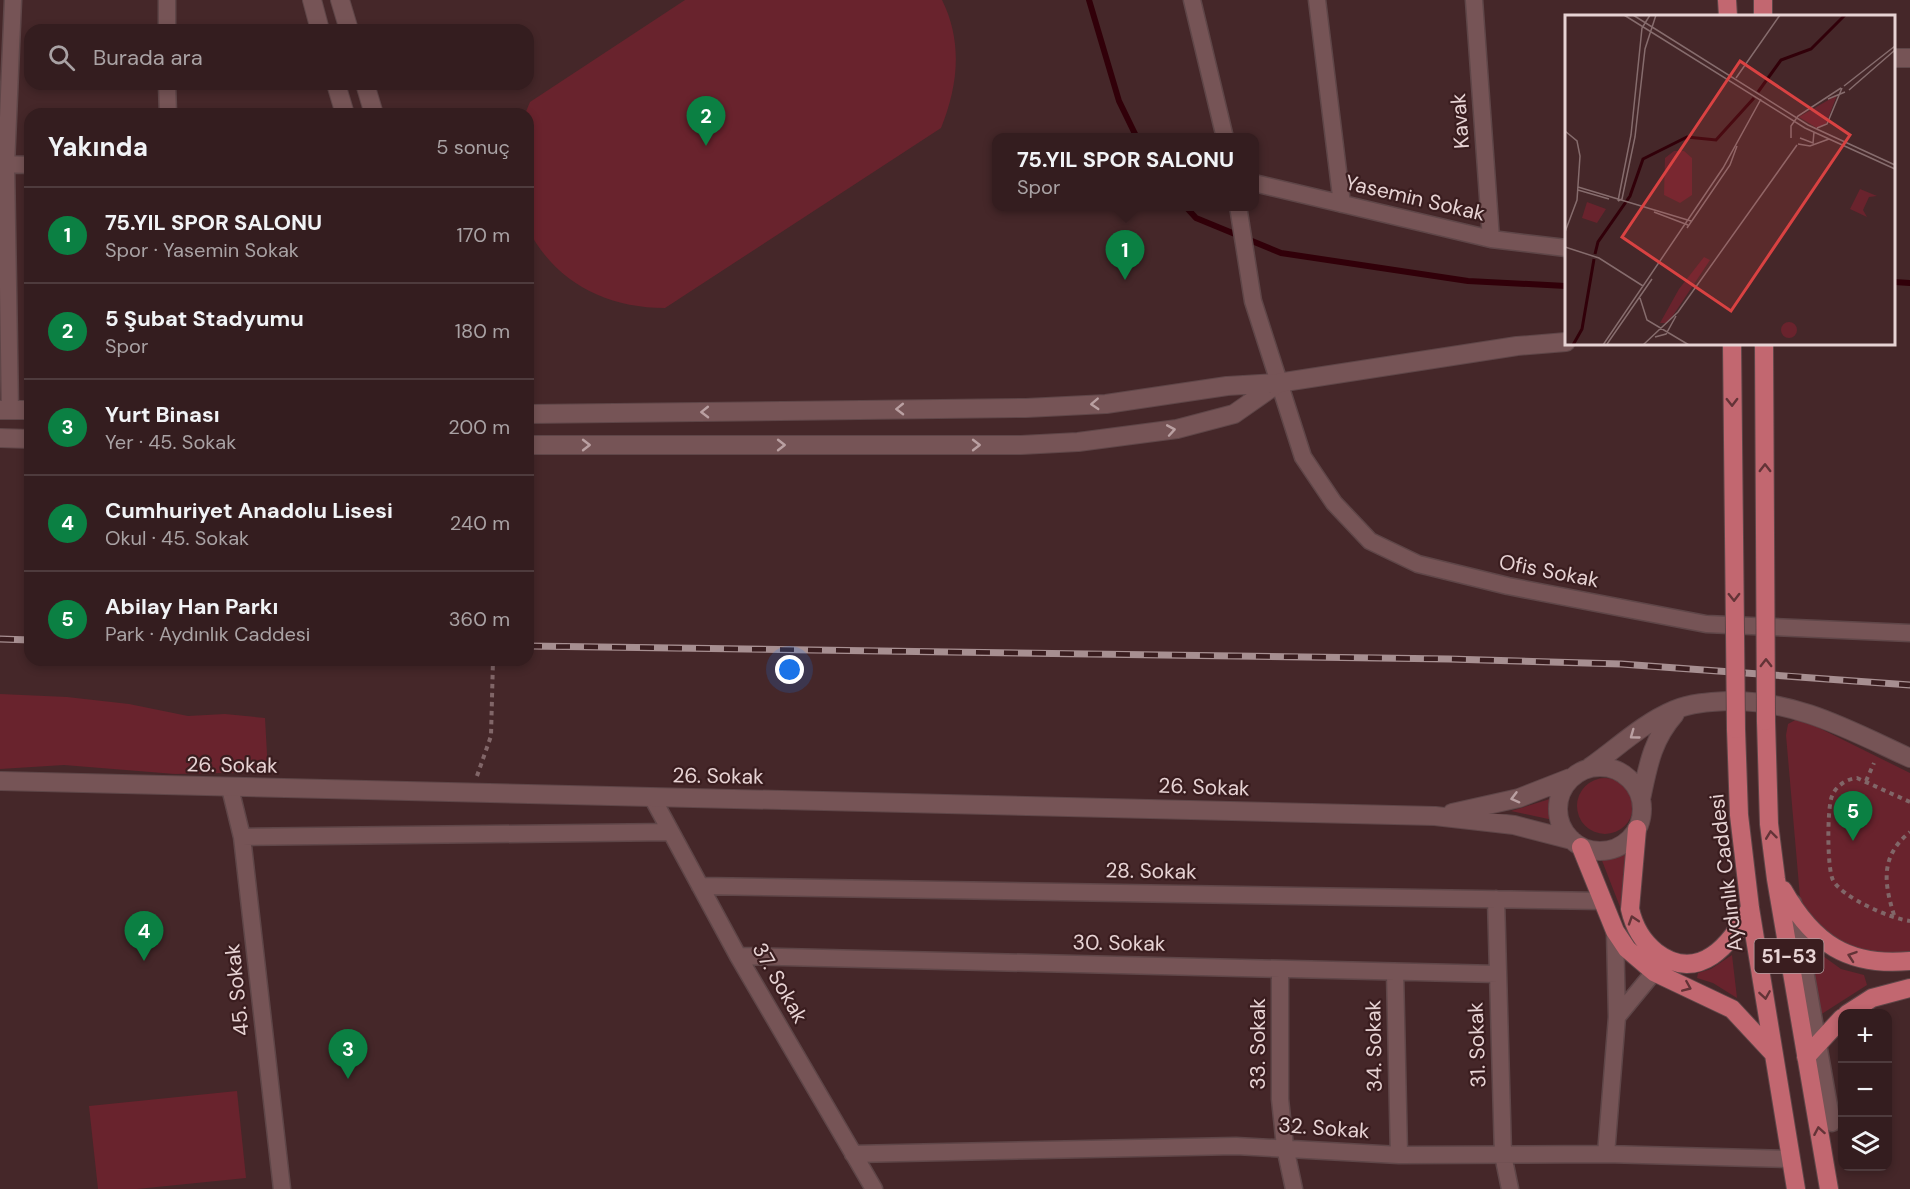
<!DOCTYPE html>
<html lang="tr">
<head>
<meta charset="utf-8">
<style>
	:root { --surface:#341d1f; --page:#3c2628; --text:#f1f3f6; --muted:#a9a2a4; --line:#4e3b3d; --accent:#0b8043 }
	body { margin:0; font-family:"DM Sans",sans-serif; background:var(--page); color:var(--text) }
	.controls { position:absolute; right:18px; bottom:18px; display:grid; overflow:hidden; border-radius:12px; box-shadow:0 3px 9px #0003 }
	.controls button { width:54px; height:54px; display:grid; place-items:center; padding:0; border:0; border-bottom:2px solid var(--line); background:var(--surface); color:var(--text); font:30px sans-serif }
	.you { position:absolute; left:790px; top:670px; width:21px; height:21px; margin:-15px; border:4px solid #fff; border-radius:50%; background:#1a73e8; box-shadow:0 0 0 9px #1a73e833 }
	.badge { display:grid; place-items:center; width:39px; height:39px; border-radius:50%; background:var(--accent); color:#fff; font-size:20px; font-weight:700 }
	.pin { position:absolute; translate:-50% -50px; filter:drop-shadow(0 2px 3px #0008) }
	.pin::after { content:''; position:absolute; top:32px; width:21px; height:18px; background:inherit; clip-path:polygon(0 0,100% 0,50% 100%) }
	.popup { position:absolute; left:992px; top:133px; width:267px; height:78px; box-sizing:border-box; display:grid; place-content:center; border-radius:12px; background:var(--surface); filter:drop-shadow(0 2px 4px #0005); font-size:20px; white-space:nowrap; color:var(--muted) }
	.popup b { font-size:22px; color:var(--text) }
	.popup::after { content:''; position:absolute; left:50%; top:100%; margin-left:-12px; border:12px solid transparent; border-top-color:var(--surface) }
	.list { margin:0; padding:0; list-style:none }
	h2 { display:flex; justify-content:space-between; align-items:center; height:78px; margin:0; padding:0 24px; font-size:26px }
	h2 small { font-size:20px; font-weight:400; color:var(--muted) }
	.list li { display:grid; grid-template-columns:39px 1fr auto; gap:18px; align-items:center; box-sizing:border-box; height:96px; padding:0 24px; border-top:2px solid var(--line) }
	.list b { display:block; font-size:22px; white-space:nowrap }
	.list p { margin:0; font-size:20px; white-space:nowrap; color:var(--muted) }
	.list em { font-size:20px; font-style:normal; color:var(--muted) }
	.icon { flex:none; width:33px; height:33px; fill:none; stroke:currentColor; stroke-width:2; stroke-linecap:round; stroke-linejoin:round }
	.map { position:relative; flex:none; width:1910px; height:1189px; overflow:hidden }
	.search { position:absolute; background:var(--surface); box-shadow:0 3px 9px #0003; left:24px; top:24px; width:510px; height:66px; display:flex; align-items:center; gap:15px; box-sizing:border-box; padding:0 21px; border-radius:18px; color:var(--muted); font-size:22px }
	.panel { position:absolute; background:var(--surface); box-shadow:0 3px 9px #0003; left:24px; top:108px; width:510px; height:558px; border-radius:18px }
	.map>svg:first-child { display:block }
	.green { fill:#69232d }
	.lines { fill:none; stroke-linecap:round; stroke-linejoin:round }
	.stream { stroke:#310009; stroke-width:6 }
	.street-casing { stroke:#5f4648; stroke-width:19 }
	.secondary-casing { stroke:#5f4648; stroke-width:20 }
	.primary-casing { stroke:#5f4648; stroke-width:20 }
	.path { stroke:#816668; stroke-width:4; stroke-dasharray:4.5 4.5; stroke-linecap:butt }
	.street { stroke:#765456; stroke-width:16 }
	.secondary { stroke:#765456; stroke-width:18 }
	.primary { stroke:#c26770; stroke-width:18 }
	.rail-casing { stroke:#a78f91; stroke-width:7 }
	.rail { stroke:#3a1d1f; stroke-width:4.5; stroke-dasharray:14; stroke-linecap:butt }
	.primary-bridge-casing { stroke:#5f4648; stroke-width:20; stroke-linecap:butt }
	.primary-bridge { stroke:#c26770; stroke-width:18 }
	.oneway { stroke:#633337 }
	.oneway2 { stroke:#baa0a2 }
	.labels { text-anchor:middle; stroke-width:4.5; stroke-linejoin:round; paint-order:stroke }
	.shield { fill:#3a1d1f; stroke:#b39c9e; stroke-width:1.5 }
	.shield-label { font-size:20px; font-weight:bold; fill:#e7d3d4 }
	.street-label { font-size:21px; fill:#e7d3d4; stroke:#3a1d1f }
	.inset-river { fill:none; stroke:#310009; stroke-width:3 }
	.inset-road { fill:none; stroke:#866c6d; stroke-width:1.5 }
	.view { fill:#d94242; fill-opacity:0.15; stroke:#d94242; stroke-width:3 }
	.inset-edge { fill:none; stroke:#e7d3d4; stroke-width:3 }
</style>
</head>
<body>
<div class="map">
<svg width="1910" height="1189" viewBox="0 0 1910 1189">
	<rect width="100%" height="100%" fill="#452729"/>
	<path class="green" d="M 685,0 L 942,0 C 963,42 958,86 941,128 L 665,308 C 606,308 555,282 528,229 L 528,114 L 525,114 L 530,102 Z
		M 0,694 L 67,697 L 129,704 L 188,716 L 225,714 L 265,718 L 268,772 L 175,774 L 64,765 L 0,769 Z
		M 1799,718 L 1910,773 L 1910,953 L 1871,957 L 1845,948 L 1801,909 L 1786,735 L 1788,724 Z
		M1577 806a28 28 0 1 1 56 0a28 28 0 1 1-56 0Z
		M 1550,799 L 1553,820 L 1511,811 Z
		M 1626,855 L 1622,912 L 1601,858 Z
		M 1805,943 L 1841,969 L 1864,975 L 1867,985 L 1817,1017 Z
		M 1732,955 L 1737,998 L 1713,983 L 1697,978 L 1698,973 L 1711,969 Z
		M 237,1091 L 246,1178 L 137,1189 L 98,1189 L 89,1106 Z"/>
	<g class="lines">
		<path class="stream" d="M 1089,0 L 1119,101 L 1137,138
			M 1185,206 L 1196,218 L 1281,253 L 1468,281 L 1566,286
			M 1894,282 L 1910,283"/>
		<g class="street-casing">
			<path id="street" d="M 167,0 L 167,30
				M 1192,0 L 1225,138
				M 1317,0 L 1342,204
				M 1474,0 L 1491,239
				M 167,84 L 168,114
				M 0,164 L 30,165
				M 1254,183 L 1491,239 L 1566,248
				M 1238,206 L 1253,301 L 1303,457 L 1334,503 L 1370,541 L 1418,564 L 1508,586 L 1706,624 L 1910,633
				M 10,410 L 6,165 L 13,0
				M 230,788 L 242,837 L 282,1189
				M 652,797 L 738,956 L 874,1189
				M 242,837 L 669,832
				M 700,886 L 1602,901
				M 1496,899 L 1503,1155 L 1510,1189
				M 1793,903 L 1832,1123
				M 738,956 L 1498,974
				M 1280,970 L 1280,1099 L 1285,1147 L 1294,1189
				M 1395,972 L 1399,1155
				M 1617,1017 L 1654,972
				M 853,1154 L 1236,1146 L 1399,1155 L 1606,1154 L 1791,1159
				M 1606,1154 L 1617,1017 L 1615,931"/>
		</g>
		<g class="secondary-casing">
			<path id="secondary" d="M 312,0 L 320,30
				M 340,0 L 349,30
				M 1894,58 L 1910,58
				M 336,84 L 345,114
				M 365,84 L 374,114
				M 0,410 L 30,410
				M 528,414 L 1026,408 L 1106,404 L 1227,386 L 1278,383 L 1517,346 L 1566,342
				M 0,438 L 30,439
				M 528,445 L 1021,445 L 1078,442 L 1177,429 L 1234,414 L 1277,384
				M1558 809a42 42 0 1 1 84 0a42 42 0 1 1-84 0Z
				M 1590,767 C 1617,748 1643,723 1674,710 C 1691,703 1709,702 1728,701 C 1797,700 1849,730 1910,758
				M 0,781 L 1435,816 L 1514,825 L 1572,840
				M 1641,799 C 1648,766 1652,740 1675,714
				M 1452,813 L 1519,798 L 1570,778"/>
		</g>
		<g class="primary-casing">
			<path id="primary" d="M 1727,0 L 1728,16
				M 1763,0 L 1763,16
				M 1766,721 L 1769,824 L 1776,879 L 1829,1189
				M 1736,729 L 1739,815 L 1750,908 L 1796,1189
				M 1637,829 L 1630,909 C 1634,927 1642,941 1656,952 C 1699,985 1732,943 1750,908
				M 1581,847 L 1615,931 L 1627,949 L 1654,972 L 1732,1009 L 1773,1053
				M 1783,890 C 1813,943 1848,967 1910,961
				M 1847,1014 L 1872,998 L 1910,988
				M 1806,1057 L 1842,1018"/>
		</g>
		<path class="path" d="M 477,776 L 491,736 L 493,660
			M 1866,781 L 1874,763
			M 1910,802 L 1857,778 C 1846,779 1836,786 1832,796 C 1827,808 1827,869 1833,880 C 1841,897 1891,919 1910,921
			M 1894,915 C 1884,883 1880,856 1910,832"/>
		<use href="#street" class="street"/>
		<use href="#secondary" class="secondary"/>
		<use href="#primary" class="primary"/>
		<g class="rail-casing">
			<path id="rail" d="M 0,639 L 30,640
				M 528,646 L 1449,659 L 1621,664 L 1910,685"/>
		</g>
		<use href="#rail" class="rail"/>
		<g class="primary-bridge-casing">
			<path id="primary-bridge" d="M 1732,344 L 1736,729
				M 1764,344 L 1766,721"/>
		</g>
		<use href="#primary-bridge" class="primary-bridge"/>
	</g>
	<defs><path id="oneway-chevron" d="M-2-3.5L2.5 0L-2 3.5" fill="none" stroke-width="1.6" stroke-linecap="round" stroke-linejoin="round" transform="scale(1.5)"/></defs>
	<g class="oneway">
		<use href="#oneway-chevron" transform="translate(1732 402) rotate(89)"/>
		<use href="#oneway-chevron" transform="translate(1765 468) rotate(-90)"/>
		<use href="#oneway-chevron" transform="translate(1734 597) rotate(89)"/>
		<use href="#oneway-chevron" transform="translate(1766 663) rotate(-90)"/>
		<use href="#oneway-chevron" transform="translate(1771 835) rotate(-97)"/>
		<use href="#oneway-chevron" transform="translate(1633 920) rotate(-108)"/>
		<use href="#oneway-chevron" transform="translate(1852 956) rotate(-161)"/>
		<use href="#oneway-chevron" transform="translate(1687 987) rotate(23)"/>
		<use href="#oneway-chevron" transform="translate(1765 995) rotate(81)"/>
		<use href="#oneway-chevron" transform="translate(1819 1131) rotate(-100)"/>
	</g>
	<g class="oneway2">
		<use href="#oneway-chevron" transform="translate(1095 404) rotate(177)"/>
		<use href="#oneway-chevron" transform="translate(900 409) rotate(179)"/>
		<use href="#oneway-chevron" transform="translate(705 412) rotate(179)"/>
		<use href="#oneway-chevron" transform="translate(1171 430) rotate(-10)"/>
		<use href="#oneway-chevron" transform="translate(586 445)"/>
		<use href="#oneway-chevron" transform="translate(781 445)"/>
		<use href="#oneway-chevron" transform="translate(976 445)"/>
		<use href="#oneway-chevron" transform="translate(1634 735) rotate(144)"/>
		<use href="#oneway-chevron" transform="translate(1515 798) rotate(165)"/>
	</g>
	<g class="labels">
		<rect class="shield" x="1754.5" y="939" width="69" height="34" rx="4.5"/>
		<g class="shield-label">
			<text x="1789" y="963">51-53</text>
		</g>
		<g class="street-label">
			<text transform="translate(1460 121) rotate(-94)" y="7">Kavak</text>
			<text transform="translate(1415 198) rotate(13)" y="7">Yasemin Sokak</text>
			<text transform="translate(1549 571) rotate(11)" y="7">Ofis Sokak</text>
			<text transform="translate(232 765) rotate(1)" y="7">26. Sokak</text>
			<text transform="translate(718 776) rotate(1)" y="7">26. Sokak</text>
			<text transform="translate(1204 787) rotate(2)" y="7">26. Sokak</text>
			<text transform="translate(1151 871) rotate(1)" y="7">28. Sokak</text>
			<text transform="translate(1726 873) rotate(-97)" y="7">Aydınlık Caddesi</text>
			<text transform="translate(1119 943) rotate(1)" y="7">30. Sokak</text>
			<text transform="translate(780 983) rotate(60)" y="7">37. Sokak</text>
			<text transform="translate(237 990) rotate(-96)" y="7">45. Sokak</text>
			<text transform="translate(1258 1044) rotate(-90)" y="7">33. Sokak</text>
			<text transform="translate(1477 1045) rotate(-92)" y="7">31. Sokak</text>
			<text transform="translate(1374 1046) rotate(-91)" y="7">34. Sokak</text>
			<text transform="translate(1324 1128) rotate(4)" y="7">32. Sokak</text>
		</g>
	</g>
	<g transform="translate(1565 15)">
		<rect width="330" height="330" fill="#452729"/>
		<path d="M 272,80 L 261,109 L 252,113 L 234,102 ZM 109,136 L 119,136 L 127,143 L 127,180 L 115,188 L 99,180 L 100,143 ZM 295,174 L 312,181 L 304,182 L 298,195 L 302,202 L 285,194 ZM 22,187 L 41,194 L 32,208 L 17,203 ZM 139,242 L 145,245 L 107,302 L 101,308 L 95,308 L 114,274 ZM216 315a8 8 0 1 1 16 0a8 8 0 1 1-16 0Z" fill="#69232d"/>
		<path class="inset-river" d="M 193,77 L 216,45 L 246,34 L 280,0M 30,239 L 33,227 L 65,181 L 78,144 L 122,122 L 151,125 L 189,83M 8,330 L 17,314 L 29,244"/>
		<path class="inset-road" d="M 59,0 L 240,113 L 330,154M 68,0 L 243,110 L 330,150M 171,63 L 215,0M 279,71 L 330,31M 284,75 L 330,35M 263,84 L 280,77M 252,113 L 262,109 L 277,73M 0,116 L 12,126 L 15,141 L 12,185 L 0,217M 226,123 L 226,111 L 233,101 L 276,73M 235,123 L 248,128 L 249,117M 233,129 L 245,131 L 264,124M 13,172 L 126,206M 13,175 L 44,184M 53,186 L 57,184 L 70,122 L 80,34 L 91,0M 53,186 L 66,120 L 77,13 L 85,0M 89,197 L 123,210M 122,213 L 165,150 L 172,131M 0,232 L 34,243 L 78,271M 75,283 L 82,305 L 124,330M 90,322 L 101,319 L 111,301M 42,329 L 87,264M 38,330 L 158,153 L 196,84M 78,330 L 113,297 L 232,130"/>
		<path class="view" d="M 175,46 L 285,120 L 166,296 L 57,222 Z"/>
		<rect width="330" height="330" class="inset-edge"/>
	</g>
</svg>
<div class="controls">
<button>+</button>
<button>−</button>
<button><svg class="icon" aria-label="layers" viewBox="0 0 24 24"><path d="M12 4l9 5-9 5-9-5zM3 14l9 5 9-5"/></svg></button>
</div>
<div class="you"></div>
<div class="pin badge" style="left:1125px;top:280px">1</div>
<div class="popup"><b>75.YIL SPOR SALONU</b>Spor</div>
<div class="pin badge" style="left:706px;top:146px">2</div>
<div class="pin badge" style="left:348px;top:1079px">3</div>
<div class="pin badge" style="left:144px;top:961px">4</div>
<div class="pin badge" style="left:1853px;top:841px">5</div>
<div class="search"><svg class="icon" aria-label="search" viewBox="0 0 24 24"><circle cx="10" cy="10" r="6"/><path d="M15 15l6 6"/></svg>Burada ara</div>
<section class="panel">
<h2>Yakında<small>5 sonuç</small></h2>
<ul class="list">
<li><span class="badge">1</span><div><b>75.YIL SPOR SALONU</b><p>Spor · Yasemin Sokak</p></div><em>170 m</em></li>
<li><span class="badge">2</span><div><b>5 Şubat Stadyumu</b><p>Spor</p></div><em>180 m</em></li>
<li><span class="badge">3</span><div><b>Yurt Binası</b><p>Yer · 45. Sokak</p></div><em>200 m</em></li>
<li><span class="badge">4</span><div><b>Cumhuriyet Anadolu Lisesi</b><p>Okul · 45. Sokak</p></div><em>240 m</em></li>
<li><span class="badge">5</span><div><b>Abilay Han Parkı</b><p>Park · Aydınlık Caddesi</p></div><em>360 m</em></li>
</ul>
</section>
</div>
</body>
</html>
